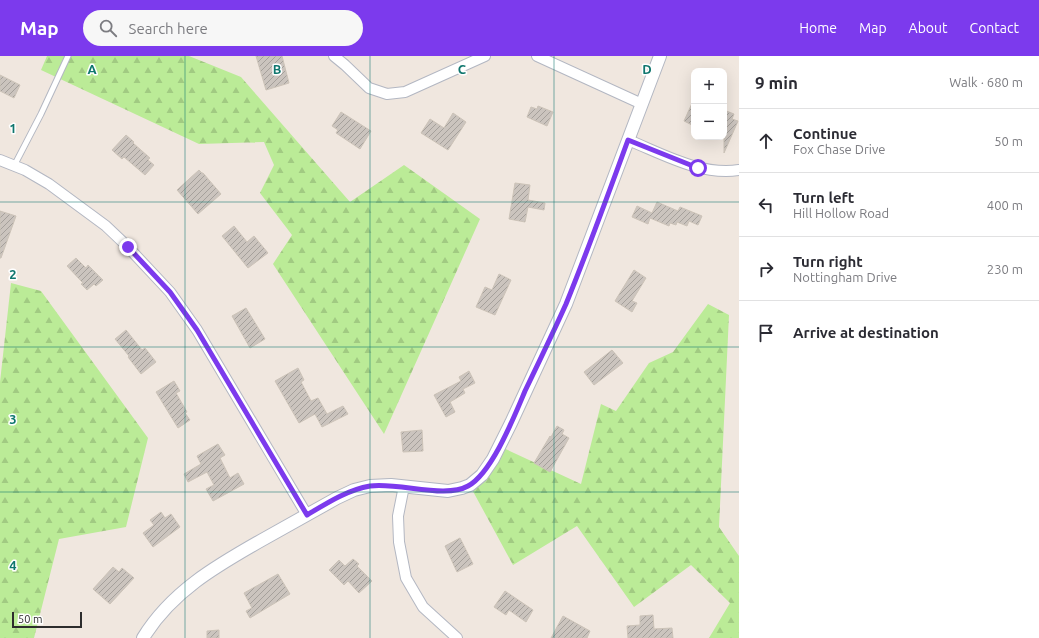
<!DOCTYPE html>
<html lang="en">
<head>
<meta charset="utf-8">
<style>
	:root { --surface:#fff; --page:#f7f7f7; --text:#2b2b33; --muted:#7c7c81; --line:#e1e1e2; --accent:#7c3aed }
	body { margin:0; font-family:Ubuntu,sans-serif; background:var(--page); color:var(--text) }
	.controls { position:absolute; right:12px; top:12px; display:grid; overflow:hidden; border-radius:8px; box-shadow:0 4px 16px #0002 }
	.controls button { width:36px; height:36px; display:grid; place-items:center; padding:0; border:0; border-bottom:1px solid var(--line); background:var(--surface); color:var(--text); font:20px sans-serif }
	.scale { position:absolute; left:12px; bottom:10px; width:70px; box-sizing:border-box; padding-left:4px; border:2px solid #2d2d2d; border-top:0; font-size:11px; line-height:14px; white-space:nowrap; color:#2d2d2d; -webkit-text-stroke:3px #fff; paint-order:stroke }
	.stop { position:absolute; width:12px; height:12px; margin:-9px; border:3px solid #7c3aed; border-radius:50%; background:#fff }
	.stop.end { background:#7c3aed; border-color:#fff; box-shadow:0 1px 4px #0008 }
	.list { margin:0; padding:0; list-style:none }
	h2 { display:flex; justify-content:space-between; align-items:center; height:52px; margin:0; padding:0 16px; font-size:17px }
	h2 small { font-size:13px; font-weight:400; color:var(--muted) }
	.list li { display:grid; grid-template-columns:26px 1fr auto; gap:12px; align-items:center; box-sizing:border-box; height:64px; padding:0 16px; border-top:1px solid var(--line) }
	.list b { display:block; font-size:15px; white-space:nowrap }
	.list p { margin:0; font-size:13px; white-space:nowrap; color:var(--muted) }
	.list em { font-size:13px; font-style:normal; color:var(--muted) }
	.icon { flex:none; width:22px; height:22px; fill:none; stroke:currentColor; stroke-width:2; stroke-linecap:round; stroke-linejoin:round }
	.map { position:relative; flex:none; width:739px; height:582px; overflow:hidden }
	header { display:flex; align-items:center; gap:24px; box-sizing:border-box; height:56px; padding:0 20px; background:var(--accent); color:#fff }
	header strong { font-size:19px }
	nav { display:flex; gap:22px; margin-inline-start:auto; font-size:14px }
	.search { width:280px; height:36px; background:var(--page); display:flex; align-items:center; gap:10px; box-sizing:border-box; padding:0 14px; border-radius:22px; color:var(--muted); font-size:15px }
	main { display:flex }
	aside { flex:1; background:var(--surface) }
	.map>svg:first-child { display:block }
	.forest { fill:url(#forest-firs) }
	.building { fill:url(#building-hatch); stroke:#ccc3b8 }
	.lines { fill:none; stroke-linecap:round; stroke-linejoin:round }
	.service-casing { stroke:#b3b7c2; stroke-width:7 }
	.minor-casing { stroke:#b3b7c2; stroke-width:12 }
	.tertiary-casing { stroke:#b3b7c2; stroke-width:14 }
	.service { stroke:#fff; stroke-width:5 }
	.minor { stroke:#fff; stroke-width:10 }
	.tertiary { stroke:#fff; stroke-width:12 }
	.route { stroke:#7c3aed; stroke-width:5 }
	.grid { fill:none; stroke:#0f766e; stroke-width:1; stroke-opacity:0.55 }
	.grid-label { font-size:13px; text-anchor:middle; font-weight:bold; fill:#0f766e; stroke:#fff; stroke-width:3; stroke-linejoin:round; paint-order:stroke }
</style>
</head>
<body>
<header>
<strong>Map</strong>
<div class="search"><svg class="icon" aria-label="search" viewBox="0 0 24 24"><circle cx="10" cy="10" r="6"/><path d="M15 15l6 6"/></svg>Search here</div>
<nav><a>Home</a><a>Map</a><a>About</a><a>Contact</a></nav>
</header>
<main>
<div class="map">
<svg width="739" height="582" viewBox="0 0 739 582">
	<defs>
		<pattern id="forest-firs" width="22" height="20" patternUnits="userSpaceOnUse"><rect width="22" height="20" fill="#bbeb97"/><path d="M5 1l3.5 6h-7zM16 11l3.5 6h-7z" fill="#a1ca82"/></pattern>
		<pattern id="building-hatch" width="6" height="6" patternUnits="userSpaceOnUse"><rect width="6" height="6" fill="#cbc4be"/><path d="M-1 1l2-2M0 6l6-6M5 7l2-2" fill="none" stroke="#a5a09b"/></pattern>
	</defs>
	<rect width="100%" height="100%" fill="#f0e7df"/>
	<path class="forest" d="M 47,0 L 189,0 L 241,21 L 350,146 L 404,109 L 480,163 L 384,378 L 273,208 L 292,179 L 260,137 L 274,109 L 264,86 L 199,88 L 41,14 Z
		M 11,227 L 41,235 L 148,382 L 126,471 L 59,483 L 34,582 L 0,582 L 0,326 Z
		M 708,248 L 729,259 L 719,471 L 739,500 L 739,582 L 709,582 L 730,547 L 691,509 L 634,551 L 577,470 L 513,509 L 469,428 L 499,390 L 581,428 L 601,348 L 616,355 L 649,307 L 673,296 Z"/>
	<path class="building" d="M 256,0 L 282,0 L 289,27 L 266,34 Z
		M 0,19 L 20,29 L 14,42 L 0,35 Z
		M 694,43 L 694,70 L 684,65 Z
		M 538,50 L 553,56 L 547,70 L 527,61 L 531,51 L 537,53 Z
		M 724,54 L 734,58 L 732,63 L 738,65 L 724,97 Z
		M 341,56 L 371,75 L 360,93 L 336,77 L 338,74 L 332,70 Z
		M 453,57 L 466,66 L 448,94 L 421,77 L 430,63 L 444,72 Z
		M 126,79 L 134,86 L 133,87 L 150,102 L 148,104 L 154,109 L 145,119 L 124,101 L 122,103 L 112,94 Z
		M 199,114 L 202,117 L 203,117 L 221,138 L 198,158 L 177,134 Z
		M 515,127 L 530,129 L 528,144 L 545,147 L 544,154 L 528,151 L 525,166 L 509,163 Z
		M 657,146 L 678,155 L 680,151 L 702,160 L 698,169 L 689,165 L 687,170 L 677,166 L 676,169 L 670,167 L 669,170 L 650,162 L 648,168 L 632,161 L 637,150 L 652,157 Z
		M 0,155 L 16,160 L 1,202 L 0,202 Z
		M 234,170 L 247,186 L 254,180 L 268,197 L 248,212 L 222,180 Z
		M 76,202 L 86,212 L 88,209 L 103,224 L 96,230 L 94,228 L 87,234 L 81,228 L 83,227 L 67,210 Z
		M 634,214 L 646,222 L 632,245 L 637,247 L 632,256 L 615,245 Z
		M 499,218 L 511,224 L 495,259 L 476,251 L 485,231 L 492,234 Z
		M 246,252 L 265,283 L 250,292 L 232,260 Z
		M 126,274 L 142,294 L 145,292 L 156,306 L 141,318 L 128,301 L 129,300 L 115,283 Z
		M 612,294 L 623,307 L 594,329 L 584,316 Z
		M 298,312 L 304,324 L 301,326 L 311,345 L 318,342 L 327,358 L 343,350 L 348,358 L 322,371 L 315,358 L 299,367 L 275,325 Z
		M 469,315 L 475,327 L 463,333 L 465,337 L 450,346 L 455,356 L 446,361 L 434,339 L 461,325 L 459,321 Z
		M 174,325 L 180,335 L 176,337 L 187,356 L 185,357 L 190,364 L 178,372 L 156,336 Z
		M 557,370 L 564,374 L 562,378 L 569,382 L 550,416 L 534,407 L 550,380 L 551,381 Z
		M 422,374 L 423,395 L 403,396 L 401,376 Z
		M 218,388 L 225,399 L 220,402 L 230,422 L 238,417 L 244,428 L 213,445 L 206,433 L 214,429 L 207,416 L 188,426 L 184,418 L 201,408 L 197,400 Z
		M 161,456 L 165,462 L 171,458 L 180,471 L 153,491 L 143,477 L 154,469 L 150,464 Z
		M 460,482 L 473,508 L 457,516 L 445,490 Z
		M 353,503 L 359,508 L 357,510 L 372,525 L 359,537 L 348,525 L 344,529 L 329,514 L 339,504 L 345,510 Z
		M 113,511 L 119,516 L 122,512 L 134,522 L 110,548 L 93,533 Z
		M 278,518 L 290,538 L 250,562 L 246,555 L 252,552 L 244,537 Z
		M 505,535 L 533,554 L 526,566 L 509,554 L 506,559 L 494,551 Z
		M 653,559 L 654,573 L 672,572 L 673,582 L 628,582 L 627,570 L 640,569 L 640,560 Z
		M 563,560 L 590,575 L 587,582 L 551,582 Z
		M 219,574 L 219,582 L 207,582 L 207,575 Z"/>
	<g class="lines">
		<g class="service-casing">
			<path id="service" d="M 14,110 L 41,58 L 68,0"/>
		</g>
		<g class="minor-casing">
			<path id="minor" d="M 334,0 L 345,9 L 369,32 L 387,38 L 405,36 L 485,0
				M 537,0 L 642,48
				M 628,84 C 663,98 701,120 739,114
				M 0,104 L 25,114 L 49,128 L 106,170 L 126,189 L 170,236 L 197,274 L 307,459
				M 404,430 L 398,460 L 399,486 L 406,522 L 423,551 L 457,582"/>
		</g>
		<g class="tertiary-casing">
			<path id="tertiary" d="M 143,582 C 171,536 216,510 262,484 C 287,470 312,456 337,442 L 354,434 L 370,430 L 391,429 L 448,435 L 462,432 L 470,429 L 482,419 L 493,403 L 511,367 L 566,248 L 660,0"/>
		</g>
		<use href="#service" class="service"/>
		<use href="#minor" class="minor"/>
		<use href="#tertiary" class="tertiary"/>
	</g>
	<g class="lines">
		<path class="route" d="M 128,191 L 170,236 L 197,274 L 307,459 C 327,447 347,434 370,430 C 399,426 445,443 468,430 C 492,417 514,361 525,335 C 539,306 553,277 566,248 C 588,194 608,139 628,84 L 698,112"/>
	</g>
	<path class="grid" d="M 185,0 L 185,582M 370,0 L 370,582M 554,0 L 554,582M 0,146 L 739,146M 0,291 L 739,291M 0,436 L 739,436"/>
	<g class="grid-label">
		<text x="92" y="18">A</text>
		<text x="277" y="18">B</text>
		<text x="462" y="18">C</text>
		<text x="647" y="18">D</text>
		<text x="13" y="77">1</text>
		<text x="13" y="223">2</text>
		<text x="13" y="368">3</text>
		<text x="13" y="514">4</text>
	</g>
</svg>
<div class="controls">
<button>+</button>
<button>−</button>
</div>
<div class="scale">50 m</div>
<div class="stop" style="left:698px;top:112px"></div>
<div class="stop end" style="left:128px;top:191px"></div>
</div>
<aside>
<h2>9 min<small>Walk · 680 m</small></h2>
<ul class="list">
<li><svg class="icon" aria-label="ahead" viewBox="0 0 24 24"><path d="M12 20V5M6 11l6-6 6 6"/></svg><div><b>Continue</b><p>Fox Chase Drive</p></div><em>50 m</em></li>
<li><svg class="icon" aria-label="left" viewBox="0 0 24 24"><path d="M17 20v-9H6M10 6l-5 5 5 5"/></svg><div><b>Turn left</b><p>Hill Hollow Road</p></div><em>400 m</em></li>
<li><svg class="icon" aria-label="right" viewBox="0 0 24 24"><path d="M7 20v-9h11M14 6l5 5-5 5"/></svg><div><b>Turn right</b><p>Nottingham Drive</p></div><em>230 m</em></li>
<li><svg class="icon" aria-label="arrive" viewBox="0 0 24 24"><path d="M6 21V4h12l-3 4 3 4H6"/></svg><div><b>Arrive at destination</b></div></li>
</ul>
</aside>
</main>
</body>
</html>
